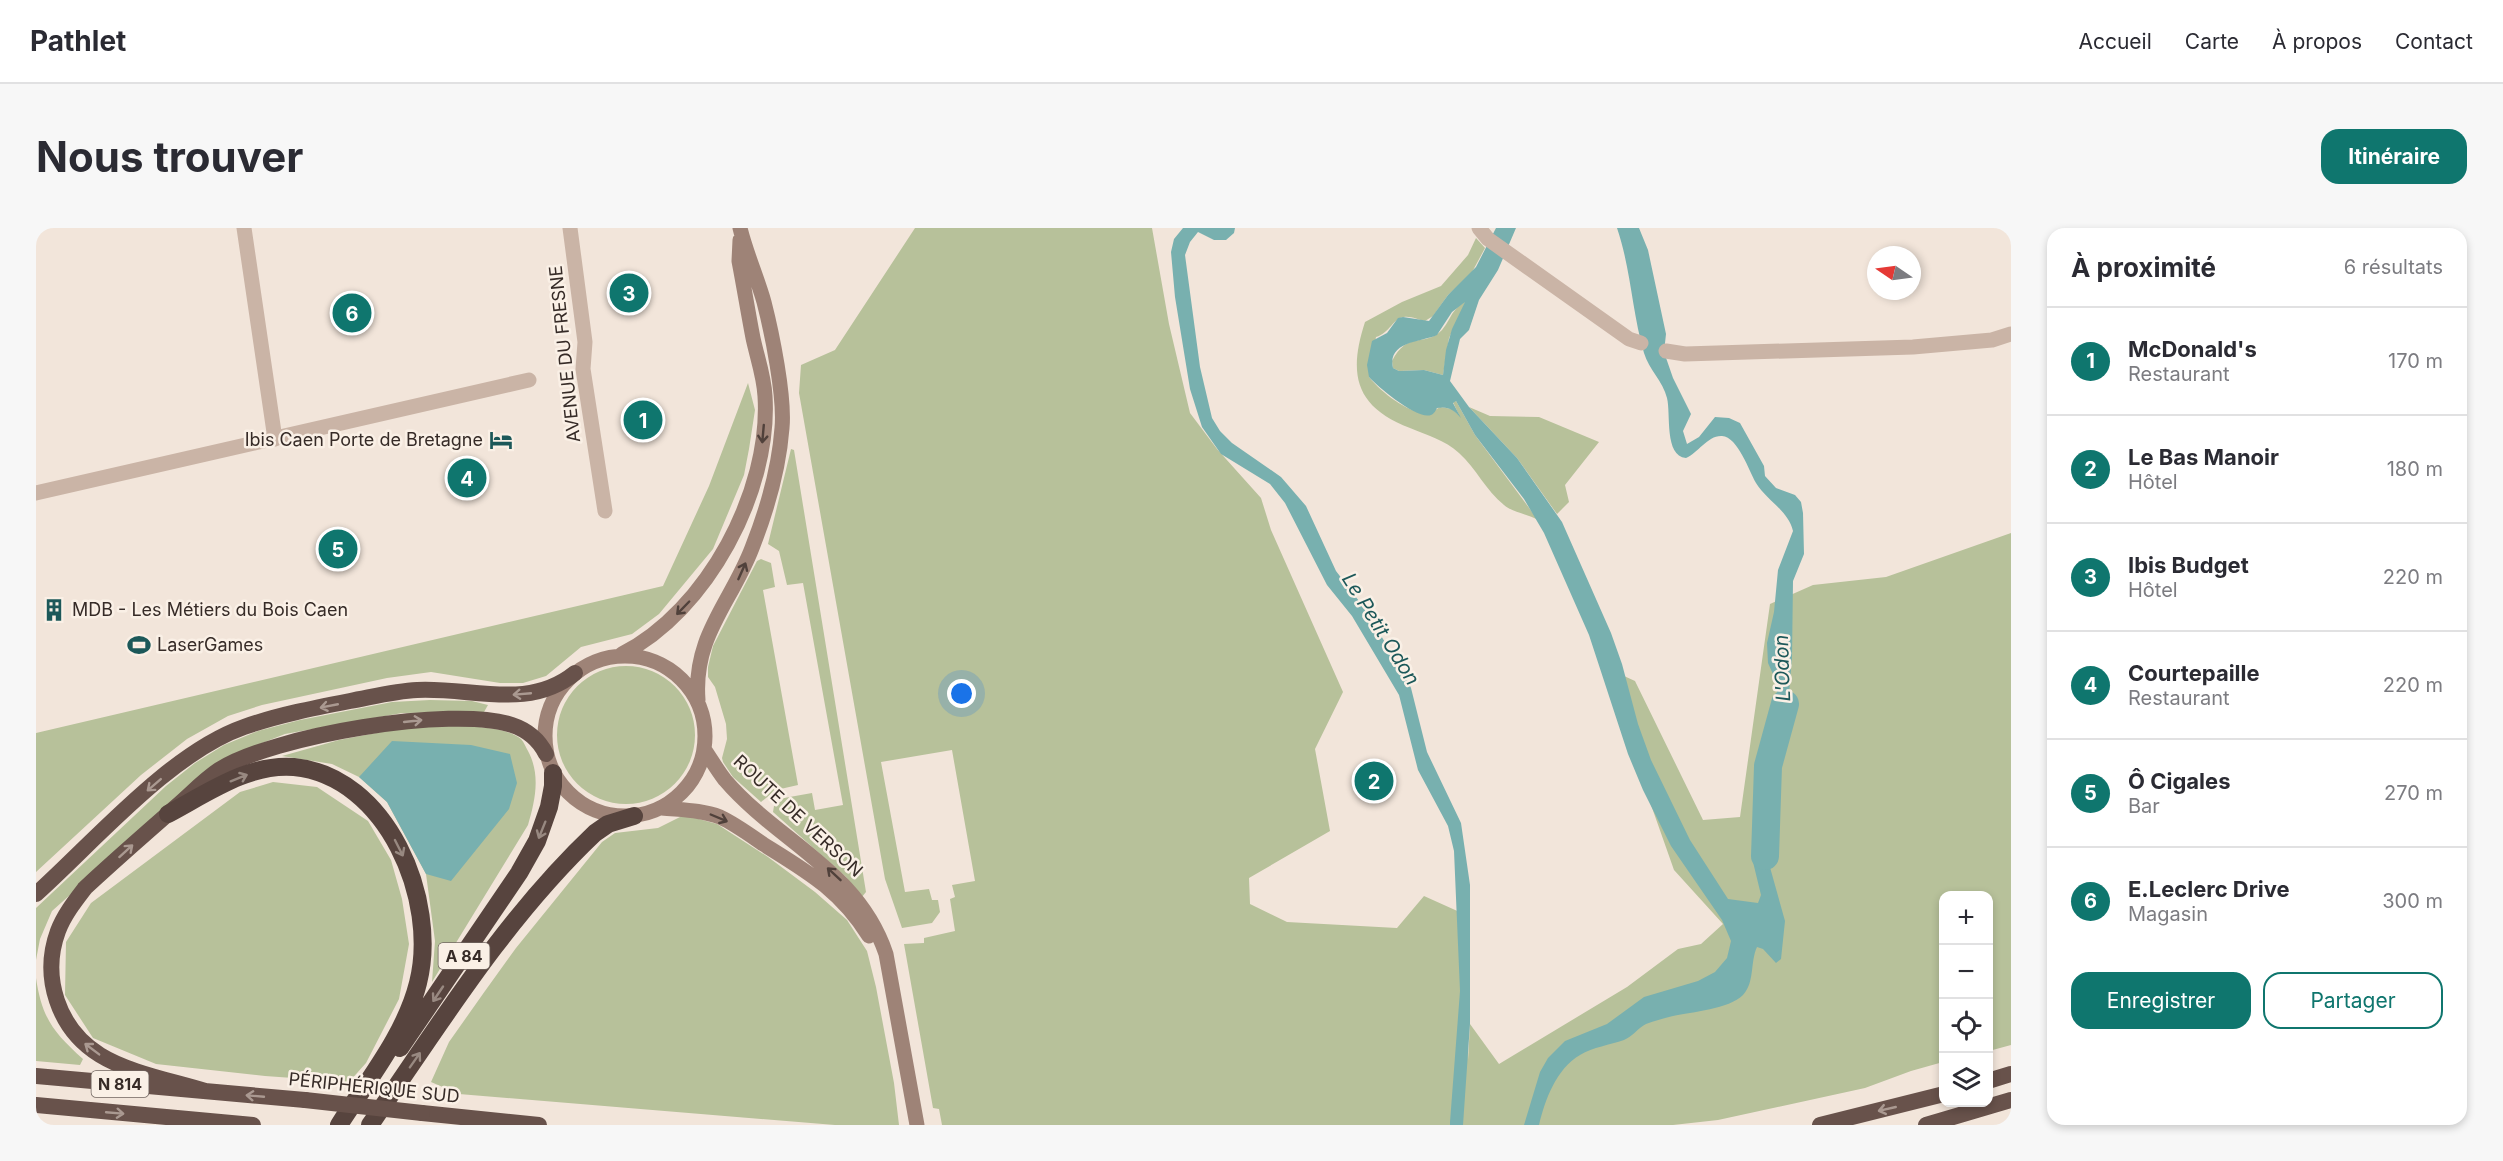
<!DOCTYPE html>
<html lang="fr">
<head>
<meta charset="utf-8">
<style>
	:root { --surface:#fff; --page:#f7f7f7; --text:#2b2b33; --muted:#7c7c81; --line:#e1e1e2; --accent:#0f766e }
	body { margin:0; font-family:Inter,sans-serif; background:var(--page); color:var(--text) }
	.controls { position:absolute; right:18px; bottom:18px; display:grid; overflow:hidden; border-radius:12px; box-shadow:0 3px 9px #0003 }
	.controls button { width:54px; height:54px; display:grid; place-items:center; padding:0; border:0; border-bottom:2px solid var(--line); background:var(--surface); color:var(--text); font:30px sans-serif }
	.compass { position:absolute; left:1831px; top:18px; width:54px; height:54px; border-radius:50%; background:var(--surface); box-shadow:0 3px 9px #0003; rotate:283deg }
	.you { position:absolute; left:926px; top:466px; width:21px; height:21px; margin:-15px; border:4px solid #fff; border-radius:50%; background:#1a73e8; box-shadow:0 0 0 9px #1a73e833 }
	.badge { display:grid; place-items:center; width:39px; height:39px; border-radius:50%; background:var(--accent); color:#fff; font-size:20px; font-weight:700 }
	.pin { position:absolute; translate:-50% -50%; border:3px solid #fff; box-shadow:0 2px 6px #0006 }
	.list { margin:0; padding:0; list-style:none }
	h2 { display:flex; justify-content:space-between; align-items:center; height:78px; margin:0; padding:0 24px; font-size:26px }
	h2 small { font-size:20px; font-weight:400; color:var(--muted) }
	.list li { display:grid; grid-template-columns:39px 1fr auto; gap:18px; align-items:center; box-sizing:border-box; height:108px; padding:0 24px; border-top:2px solid var(--line) }
	.list b { display:block; font-size:22px; white-space:nowrap }
	.list p { margin:0; font-size:20px; white-space:nowrap; color:var(--muted) }
	.list em { font-size:20px; font-style:normal; color:var(--muted) }
	.actions { display:flex; gap:12px; padding:18px 24px }
	.actions a { flex:1; padding:14px 0; border:2px solid var(--accent); border-radius:18px; text-align:center; font-size:21px; color:var(--accent) }
	.actions .main { background:var(--accent); color:#fff }
	.icon { flex:none; width:33px; height:33px; fill:none; stroke:currentColor; stroke-width:2; stroke-linecap:round; stroke-linejoin:round }
	.map { position:relative; flex:none; width:1975px; height:897px; overflow:hidden; border-radius:18px }
	header { display:flex; align-items:center; gap:36px; box-sizing:border-box; height:84px; padding:0 30px; background:var(--surface); border-bottom:2px solid var(--line) }
	header strong { font-size:28px }
	nav { display:flex; gap:33px; margin-inline-start:auto; font-size:21px }
	.intro { display:flex; align-items:center; justify-content:space-between; box-sizing:border-box; height:144px; padding:0 36px }
	h1 { margin:0; font-size:42px }
	.button { padding:15px 27px; border-radius:18px; background:var(--accent); color:#fff; font-size:21px; font-weight:700 }
	main { display:flex; gap:36px; padding:0 36px }
	aside { flex:1; background:var(--surface); border-radius:18px; box-shadow:0 3px 9px #0003 }
	.map>svg:first-child { display:block }
	.green { fill:#b7c19a }
	.water { fill:#78b0af; fill-rule:evenodd }
	.lines { fill:none; stroke-linecap:round; stroke-linejoin:round }
	.river { stroke:#78b0af; stroke-width:28 }
	.minor { stroke:#cab4a6; stroke-width:15 }
	.secondary { stroke:#9e8377; stroke-width:15 }
	.trunk { stroke:#68524b; stroke-width:16 }
	.motorway { stroke:#57443e; stroke-width:18 }
	.trunk-bridge { stroke:#68524b; stroke-width:16 }
	.oneway { stroke:#50413b }
	.oneway2 { stroke:#aa9991 }
	.oneway3 { stroke:#988981 }
	.labels { text-anchor:middle; stroke-width:5; stroke-linejoin:round; paint-order:stroke }
	.shield { fill:#faf0e6; stroke:#716660; stroke-width:1.5 }
	.shield-label { font-size:16px; font-weight:bold; fill:#362b27 }
	.street-label { font-size:18px; fill:#362b27; stroke:#faf0e6 }
	.poi-label { font-size:18px; fill:#362b27; stroke:#faf0e6; text-anchor:start }
	.water-label { font-size:20px; font-style:italic; fill:#1c5859; stroke:#faf0e6 }
</style>
</head>
<body>
<header>
<strong>Pathlet</strong>
<nav><a>Accueil</a><a>Carte</a><a>À propos</a><a>Contact</a></nav>
</header>
<div class="intro"><h1>Nous trouver</h1><a class="button">Itinéraire</a></div>
<main>
<div class="map">
<svg width="1975" height="897" viewBox="0 0 1975 897">
	<rect width="100%" height="100%" fill="#f2e5da"/>
	<path class="green" d="M 879,0 L 1116,0 L 1133,96 L 1154,185 L 1181,221 L 1225,270 L 1235,302 L 1307,464 L 1279,521 L 1294,603 L 1213,650 L 1214,676 L 1251,694 L 1361,700 L 1388,668 L 1428,686 L 1432,832 L 1434,796 L 1463,836 L 1591,759 L 1642,721 L 1665,716 L 1687,696 L 1638,642 L 1566,438 L 1599,453 L 1667,592 L 1704,589 L 1734,376 L 1777,357 L 1850,349 L 1975,305 L 1975,817 L 1953,823 L 1952,668 L 1908,668 L 1907,834 L 1875,843 L 1829,860 L 1682,892 L 1637,897 L 906,897 L 903,881 L 897,880 L 868,716 L 888,715 L 888,710 L 919,703 L 914,671 L 919,669 L 916,657 L 939,653 L 916,522 L 845,534 L 869,664 L 893,661 L 896,672 L 902,672 L 904,684 L 896,695 L 866,700 L 849,651 L 763,165 L 765,137 L 799,122 Z
		M 1440,10 L 1449,20 L 1435,46 L 1412,67 L 1397,88 L 1389,93 C 1383,92 1375,88 1368,89 C 1357,90 1354,105 1340,109 L 1333,149 C 1347,166 1369,182 1391,187 L 1404,179 L 1416,181 L 1423,187 L 1417,174 L 1420,173 L 1439,207 L 1502,292 C 1491,286 1476,284 1468,277 C 1450,263 1440,240 1423,225 C 1409,212 1390,207 1374,200 C 1319,179 1312,146 1329,94 L 1366,74 L 1405,58 L 1432,27 Z
		M 1430,73 L 1413,110 L 1407,147 L 1388,142 L 1363,143 L 1357,140 L 1356,133 C 1372,102 1388,120 1406,102 C 1416,90 1414,83 1430,73 Z
		M 712,155 L 719,182 L 713,221 L 708,247 L 677,321 L 623,386 L 596,406 L 545,419 L 510,448 L 487,455 L 464,455 L 395,444 L 351,450 L 226,477 L 192,488 L 151,511 L 105,547 L 0,644 L 0,505 L 627,358 L 673,258 Z
		M 1433,179 L 1454,188 L 1503,189 L 1563,214 L 1529,257 L 1533,274 L 1521,286 L 1481,230 Z
		M 755,221 L 758,222 L 830,664 L 825,670 L 810,649 L 737,584 L 738,578 L 748,570 L 776,565 L 779,582 L 807,577 L 767,355 L 751,357 L 743,323 L 732,316 Z
		M 725,331 L 735,335 L 739,359 L 727,362 L 762,557 L 740,562 L 725,574 L 697,549 L 687,534 L 686,530 L 691,511 L 690,496 L 679,459 L 672,449 L 672,439 L 677,418 L 721,333 Z
		M521 507a69 69 0 1 1 138 0a69 69 0 1 1-138 0Z
		M 394,472 L 436,473 L 452,477 L 448,484 L 366,485 L 249,506 L 206,523 L 176,540 L 16,683 L 4,711 L 0,732 L 0,680 L 130,558 L 159,535 L 188,517 L 222,503 L 264,492 L 356,474 Z
		M 430,497 C 446,500 472,500 485,511 C 488,514 490,520 492,523 C 505,547 499,573 492,597 L 396,754 L 399,713 L 390,646 L 351,574 L 323,549 L 296,536 L 246,528 L 303,512 L 372,499 Z
		M 237,554 L 281,559 L 332,593 L 355,632 L 366,671 L 373,716 L 363,771 L 330,835 L 313,854 L 229,848 L 120,836 L 57,810 L 29,767 L 30,714 L 55,675 L 204,564 Z
		M 648,587 L 681,596 L 732,629 L 779,664 L 811,692 L 831,723 L 840,759 L 858,855 L 863,897 L 799,897 L 423,866 L 395,854 L 413,814 L 449,763 L 480,720 L 566,614 L 579,605 L 622,600 Z
		M 0,750 C 6,790 17,804 47,831 L 44,837 L 0,833 Z"/>
	<path class="water" d="M 1147,0 L 1199,0 L 1198,5 L 1190,12 L 1178,12 L 1162,4 L 1154,14 L 1149,27 L 1164,139 L 1176,190 L 1184,203 L 1196,215 L 1245,249 L 1270,278 L 1300,343 L 1326,377 L 1368,445 L 1375,460 L 1391,524 L 1425,595 L 1434,657 L 1434,796 L 1427,897 L 1414,897 L 1414,894 L 1424,763 L 1418,623 L 1412,598 L 1382,542 L 1363,467 L 1316,388 L 1291,357 L 1249,275 L 1234,256 L 1185,226 L 1166,199 L 1154,161 L 1139,69 L 1135,24 L 1138,11 Z
		M 1460,0 L 1480,0 L 1462,42 L 1443,72 L 1433,102 L 1424,111 L 1414,153 L 1433,179 L 1481,230 L 1526,294 L 1575,405 L 1586,436 L 1602,496 L 1615,532 L 1654,612 L 1692,671 L 1722,675 L 1725,667 L 1717,634 L 1717,620 L 1723,559 L 1723,539 L 1725,521 L 1741,471 L 1741,455 L 1732,435 L 1731,415 L 1738,384 L 1742,342 L 1757,303 C 1752,282 1731,273 1720,255 C 1713,243 1702,209 1686,208 C 1672,207 1662,225 1650,230 C 1628,228 1635,186 1631,170 C 1627,153 1613,142 1608,125 C 1596,84 1595,41 1581,0 L 1603,0 L 1612,22 L 1630,106 L 1628,124 L 1637,150 L 1655,186 L 1647,203 L 1651,216 L 1663,209 L 1679,189 L 1693,190 L 1704,195 L 1728,238 L 1729,248 L 1740,260 L 1759,267 L 1765,274 L 1767,285 L 1768,326 L 1757,353 L 1756,429 L 1752,479 L 1748,495 L 1736,515 L 1731,536 L 1730,625 L 1749,693 L 1745,731 L 1740,735 L 1727,721 L 1721,719 C 1714,734 1719,754 1707,767 C 1693,781 1656,784 1637,788 C 1628,790 1618,793 1610,796 C 1602,800 1596,809 1588,812 C 1574,817 1557,819 1544,827 C 1520,841 1509,872 1503,897 L 1488,897 L 1504,844 L 1512,830 L 1529,813 L 1571,796 L 1608,769 L 1662,753 L 1679,744 L 1691,730 L 1695,713 L 1686,692 L 1635,618 L 1607,562 L 1592,526 L 1553,407 L 1508,305 L 1488,271 L 1439,207 L 1420,173 L 1417,175 L 1425,190 C 1418,182 1412,178 1401,180 C 1400,182 1398,186 1395,187 C 1381,192 1342,159 1333,149 L 1331,137 L 1336,113 L 1351,105 L 1362,90 L 1367,89 L 1393,93 L 1412,67 L 1440,39 ZM 1429,74 L 1416,101 L 1410,122 L 1407,147 L 1388,142 L 1363,143 L 1357,140 C 1351,113 1386,114 1401,107 L 1416,84 Z
		M 356,513 L 435,517 L 474,526 L 481,555 L 473,581 L 415,653 L 390,646 L 351,574 L 323,549 Z"/>
	<g class="lines">
		<path class="river" d="M 1729,628 L 1732,538 L 1749,476"/>
		<path class="minor" d="M 208,0 L 239,211
			M 534,0 L 549,114 L 547,141 L 569,283
			M 1443,0 L 1452,11 L 1593,111 L 1605,115
			M 1630,123 L 1649,126 L 1877,119 L 1956,112 L 1975,106
			M 0,265 L 493,152"/>
		<path class="secondary" d="M 586,426 C 671,383 735,263 729,168 C 728,148 721,129 717,110 C 712,84 708,59 703,33 L 704,12
			M509 508a80 80 0 1 1 160 0a80 80 0 1 1-160 0Z
			M 662,472 C 657,408 695,375 716,320 C 731,282 743,240 746,200 C 749,169 736,105 728,74 C 721,49 710,25 704,0
			M 668,521 C 675,531 681,542 689,552 C 742,614 822,642 850,726 L 881,897
			M 626,580 C 646,582 666,582 684,589 C 699,596 714,607 727,616 C 772,644 804,662 833,708"/>
		<path class="trunk" d="M 0,666 C 59,613 134,525 208,499 C 242,487 278,480 314,473 C 336,469 359,463 381,462 C 436,459 492,483 539,445
			M 0,848 L 269,872
			M 1952,853 L 1975,846
			M 169,863 C 137,853 93,845 64,827 C 22,801 5,749 22,703 C 28,687 39,673 49,660 C 79,632 110,605 141,578 C 155,566 168,552 183,542 C 236,508 416,477 476,497 C 491,502 503,512 510,526
			M 0,877 L 217,897
			M 386,885 L 503,897
			M 1784,897 L 1908,866
			M 1890,897 L 1975,872"/>
		<path class="motorway" d="M 132,586 C 170,566 213,535 258,539 C 351,548 403,672 382,755 C 369,807 331,853 303,897
			M 364,820 L 483,645 L 501,613 L 513,579 L 517,558 L 517,545
			M 334,897 C 404,796 469,690 559,605 L 572,596 L 598,588"/>
		<path class="trunk-bridge" d="M 269,872 L 386,885"/>
	</g>
	<defs><path id="oneway-shaft" d="M-6 0H5M1.5-3L5.5 0L1.5 3" fill="none" stroke-width="1.6" stroke-linecap="round" stroke-linejoin="round" transform="scale(1.5)"/></defs>
	<g class="oneway">
		<use href="#oneway-shaft" transform="translate(727 206) rotate(95)"/>
		<use href="#oneway-shaft" transform="translate(706 343) rotate(-66)"/>
		<use href="#oneway-shaft" transform="translate(647 380) rotate(134)"/>
		<use href="#oneway-shaft" transform="translate(683 590) rotate(23)"/>
		<use href="#oneway-shaft" transform="translate(798 646) rotate(-137)"/>
	</g>
	<g class="oneway2">
		<use href="#oneway-shaft" transform="translate(486 466) rotate(175)"/>
		<use href="#oneway-shaft" transform="translate(293 478) rotate(169)"/>
		<use href="#oneway-shaft" transform="translate(377 493) rotate(-6)"/>
		<use href="#oneway-shaft" transform="translate(118 557) rotate(139)"/>
		<use href="#oneway-shaft" transform="translate(90 623) rotate(-42)"/>
		<use href="#oneway-shaft" transform="translate(56 821) rotate(-143)"/>
		<use href="#oneway-shaft" transform="translate(219 868) rotate(-175)"/>
		<use href="#oneway-shaft" transform="translate(1851 881) rotate(167)"/>
		<use href="#oneway-shaft" transform="translate(79 885) rotate(5)"/>
	</g>
	<g class="oneway3">
		<use href="#oneway-shaft" transform="translate(203 550) rotate(-22)"/>
		<use href="#oneway-shaft" transform="translate(506 602) rotate(112)"/>
		<use href="#oneway-shaft" transform="translate(363 620) rotate(63)"/>
		<use href="#oneway-shaft" transform="translate(402 766) rotate(124)"/>
		<use href="#oneway-shaft" transform="translate(379 832) rotate(-55)"/>
	</g>
	<defs>
		<g id="hotel-bare" transform="scale(1.8)"><path d="M-6-4.5h1.5V1H6V5H4.5V3h-9V5H-6ZM-4 0a1.8 1.8 0 1 1 3.6 0ZM.5 0V-2.5h3Q6-2.5 6 0Z" fill="#1c5859" stroke="#faf0e6" stroke-width="2.5" paint-order="stroke"/></g>
		<g id="building-bare" transform="scale(1.8)"><path d="M-4-6H4V6H1V3H-1V6H-4ZM-2.5-4.3h1.7v1.8h-1.7ZM.8-4.3h1.7v1.8H.8ZM-2.5-1h1.7V.8h-1.7ZM.8-1h1.7V.8H.8Z" fill="#1c5859" stroke="#faf0e6" stroke-width="2.5" paint-order="stroke"/></g>
		<g id="stadium-bare" transform="scale(1.8)"><path d="M0-5a6.5 5 0 1 0 0 10a6.5 5 0 1 0 0-10ZM-3.5-1.8h7v3.6h-7Z" fill="#1c5859" stroke="#faf0e6" stroke-width="2.5" paint-order="stroke"/></g>
	</defs>
	<g fill-rule="evenodd">
		<use href="#hotel-bare" x="465" y="212"/>
		<use href="#building-bare" x="18" y="382"/>
		<use href="#stadium-bare" x="103" y="417"/>
	</g>
	<g class="labels">
		<g class="shield">
			<rect x="402.5" y="715" width="51" height="26" rx="4.5"/>
			<rect x="55.5" y="843" width="57" height="26" rx="4.5"/>
		</g>
		<g class="shield-label">
			<text x="428" y="734">A 84</text>
			<text x="84" y="862">N 814</text>
		</g>
		<g class="street-label">
			<text transform="translate(529 126) rotate(-96)" y="6">AVENUE DU FRESNE</text>
			<text transform="translate(762 588) rotate(43)" y="6">ROUTE DE VERSON</text>
			<text transform="translate(338 860) rotate(6)" y="6">PÉRIPHÉRIQUE SUD</text>
		</g>
		<g class="poi-label">
			<text x="447" y="218" text-anchor="end">Ibis Caen Porte de Bretagne</text>
			<text x="36" y="388">MDB - Les Métiers du Bois Caen</text>
			<text x="121" y="423">LaserGames</text>
		</g>
		<g class="water-label">
			<text transform="translate(1345 401) rotate(58)" y="7">Le Petit Odon</text>
			<text transform="translate(1746 440) rotate(-92)" y="7">L'Odon</text>
		</g>
	</g>
</svg>
<div class="controls">
<button>+</button>
<button>−</button>
<button><svg class="icon" aria-label="locate" viewBox="0 0 24 24"><circle cx="12" cy="12" r="6"/><path d="M12 2v4M12 18v4M2 12h4M18 12h4"/></svg></button>
<button><svg class="icon" aria-label="layers" viewBox="0 0 24 24"><path d="M12 4l9 5-9 5-9-5zM3 14l9 5 9-5"/></svg></button>
</div>
<svg class="compass" viewBox="-18 -18 36 36"><path d="M0-13l5 13h-10z" fill="#e53935"/><path d="M0 13l5-13h-10z" fill="#7c7c81"/></svg>
<div class="you"></div>
<div class="pin badge" style="left:607px;top:192px">1</div>
<div class="pin badge" style="left:1338px;top:553px">2</div>
<div class="pin badge" style="left:593px;top:65px">3</div>
<div class="pin badge" style="left:431px;top:250px">4</div>
<div class="pin badge" style="left:302px;top:321px">5</div>
<div class="pin badge" style="left:316px;top:85px">6</div>
</div>
<aside>
<h2>À proximité<small>6 résultats</small></h2>
<ul class="list">
<li><span class="badge">1</span><div><b>McDonald's</b><p>Restaurant</p></div><em>170 m</em></li>
<li><span class="badge">2</span><div><b>Le Bas Manoir</b><p>Hôtel</p></div><em>180 m</em></li>
<li><span class="badge">3</span><div><b>Ibis Budget</b><p>Hôtel</p></div><em>220 m</em></li>
<li><span class="badge">4</span><div><b>Courtepaille</b><p>Restaurant</p></div><em>220 m</em></li>
<li><span class="badge">5</span><div><b>Ô Cigales</b><p>Bar</p></div><em>270 m</em></li>
<li><span class="badge">6</span><div><b>E.Leclerc Drive</b><p>Magasin</p></div><em>300 m</em></li>
</ul>
<div class="actions"><a class="main">Enregistrer</a><a>Partager</a></div>
</aside>
</main>
</body>
</html>
